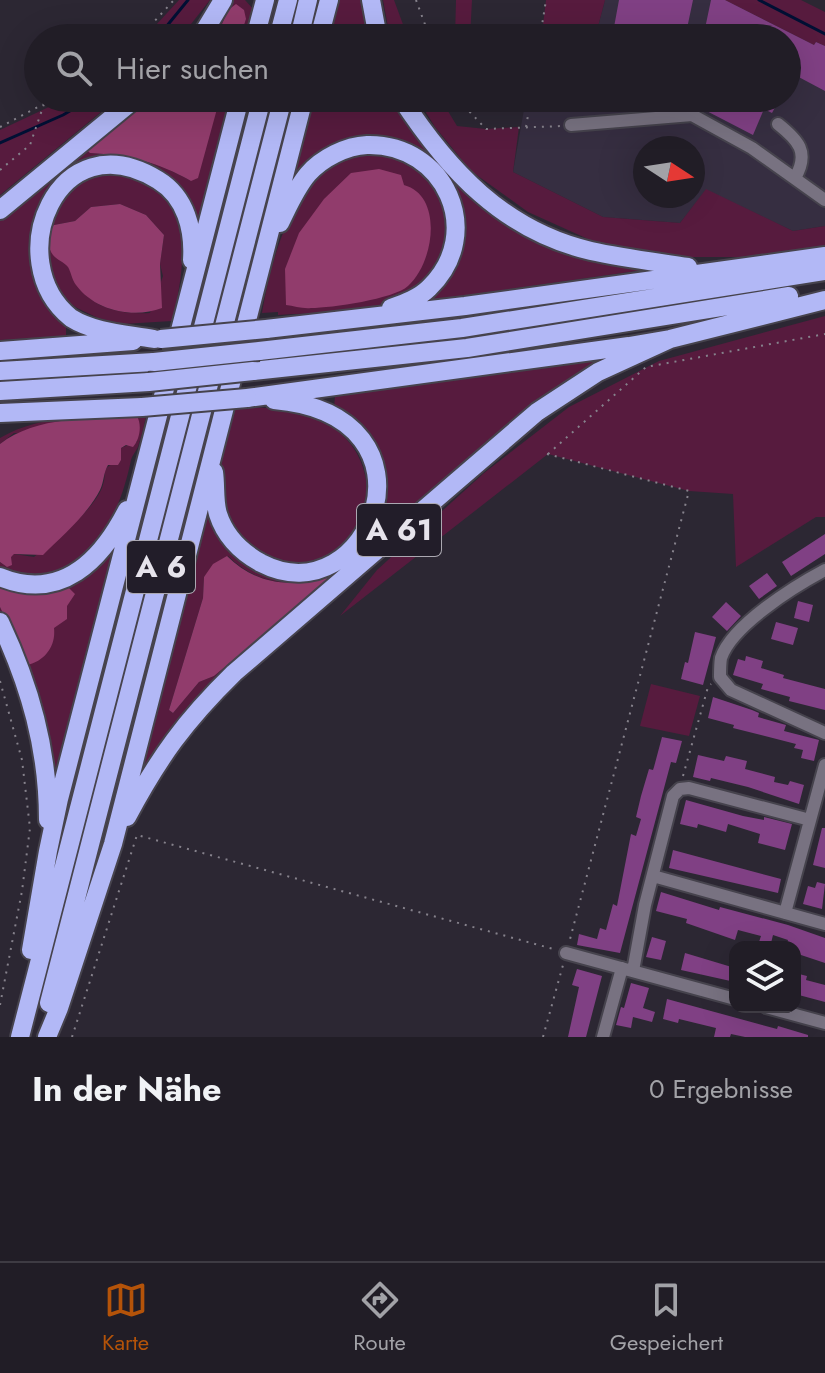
<!DOCTYPE html>
<html lang="de">
<head>
<meta charset="utf-8">
<style>
	:root { --surface:#211d26; --page:#29262e; --text:#f1f3f6; --muted:#a2a2a7; --line:#3e3b43; --accent:#b45309 }
	body { margin:0; font-family:Jost,sans-serif; background:var(--page); color:var(--text) }
	.controls { position:absolute; right:24px; bottom:24px; display:grid; overflow:hidden; border-radius:16px; box-shadow:0 8px 32px #0002 }
	.controls button { width:72px; height:72px; display:grid; place-items:center; padding:0; border:0; border-bottom:2px solid var(--line); background:var(--surface); color:var(--text); font:40px sans-serif }
	.compass { position:absolute; left:633px; top:136px; width:72px; height:72px; border-radius:50%; background:var(--surface); box-shadow:0 8px 32px #0002; rotate:102deg }
	.list { margin:0; padding:0; list-style:none }
	h2 { display:flex; justify-content:space-between; align-items:center; height:104px; margin:0; padding:0 32px; font-size:34px }
	h2 small { font-size:26px; font-weight:400; color:var(--muted) }
	.icon { flex:none; width:44px; height:44px; fill:none; stroke:currentColor; stroke-width:2; stroke-linecap:round; stroke-linejoin:round }
	.map { position:relative; flex:none; width:825px; height:1037px; overflow:hidden }
	.search { position:absolute; background:var(--surface); box-shadow:0 8px 32px #0002; left:24px; right:24px; top:24px; height:88px; display:flex; align-items:center; gap:20px; box-sizing:border-box; padding:0 28px; border-radius:44px; color:var(--muted); font-size:30px }
	.sheet { height:224px; background:var(--surface) }
	nav { display:flex; justify-content:space-around; align-items:center; box-sizing:border-box; height:112px; border-top:2px solid var(--line); background:var(--surface); font-size:22px; color:var(--muted) }
	nav a { display:grid; justify-items:center; gap:4px }
	nav .on { color:var(--accent) }
	.map>svg:first-child { display:block }
	.built { fill:#362e41; fill-rule:evenodd }
	.green { fill:#571b3e; fill-rule:evenodd }
	.forest { fill:#913c6c }
	.lines { fill:none; stroke-linecap:round; stroke-linejoin:round }
	.stream { stroke:#001034; stroke-width:3 }
	.building { fill:#804084 }
	.minor-casing { stroke:#46434d; stroke-width:16 }
	.highway-casing { stroke:#46434d; stroke-width:22 }
	.path { stroke:#86828c; stroke-width:2; stroke-dasharray:2 6; stroke-linecap:butt }
	.minor { stroke:#787281; stroke-width:12 }
	.highway { stroke:#b2b8f6; stroke-width:18 }
	.highway-bridge-casing { stroke:#46434d; stroke-width:22; stroke-linecap:butt }
	.highway-bridge { stroke:#b2b8f6; stroke-width:18 }
	.labels { text-anchor:middle; stroke-width:7; stroke-linejoin:round; paint-order:stroke }
	.shield { fill:#221d29; stroke:#aba8b1; stroke-width:2 }
	.shield-label { font-size:30px; font-weight:bold; fill:#e6e3eb }
</style>
</head>
<body>
<div class="map">
<svg width="825" height="1037" viewBox="0 0 825 1037">
	<rect width="100%" height="100%" fill="#2c2733"/>
	<path class="built" d="M 605,0 L 725,0 L 813,45 L 816,42 L 825,46 L 825,226 L 793,231 L 706,190 L 680,223 L 603,217 L 513,172 L 526,98 L 787,98 L 787,38 L 595,38 ZM 645,148 L 693,148 L 693,196 L 645,196 Z
		M 543,25 L 582,38 L 540,38 Z"/>
	<path class="green" d="M 179,0 L 210,0 L 180,38 L 144,38 Z
		M 230,0 L 245,0 L 254,10 L 247,38 L 240,38 L 246,19 L 220,24 L 216,38 L 202,38 Z
		M 340,0 L 363,0 L 371,38 L 330,38 Z
		M 383,0 L 394,0 L 408,38 L 390,38 Z
		M 456,0 L 472,0 L 470,38 L 455,38 Z
		M 546,0 L 605,0 L 595,38 L 582,38 L 543,25 Z
		M 725,0 L 801,0 L 825,12 L 825,46 L 816,42 L 814,45 Z
		M 68,98 L 118,98 L 0,195 L 0,130 Z
		M 141,98 L 155,98 L 90,153 C 128,155 158,162 191,181 L 220,98 L 231,98 L 201,219 L 196,226 C 187,211 179,190 167,179 C 158,170 146,165 135,162 C 39,130 0,269 66,322 L 66,336 L 0,340 L 0,216 Z
		M 315,98 L 395,98 L 508,220 L 658,268 L 418,302 L 433,292 L 456,196 L 383,139 L 292,185 Z
		M 417,98 L 440,98 L 457,126 L 486,129 L 519,127 L 513,172 L 603,217 L 680,223 L 706,189 L 793,231 L 825,226 L 825,247 L 761,257 L 679,257 L 599,244 L 528,212 L 471,171 L 435,127 Z
		M 364,154 C 376,154 390,154 400,159 C 458,185 463,258 410,292 C 373,315 320,312 278,315 L 278,312 L 262,313 C 270,267 285,205 324,171 C 335,161 350,158 364,154 ZM 404,185 L 407,188 L 285,269 Z
		M 105,174 C 195,182 189,254 172,321 L 123,324 L 98,318 L 77,308 L 58,295 L 39,236 L 44,219 L 79,181 ZM 120,204 L 146,215 L 164,235 L 160,264 L 163,276 L 150,313 C 81,316 72,281 54,225 L 75,221 L 91,207 Z
		M 825,316 L 825,517 L 816,517 L 736,567 L 733,494 L 689,491 L 548,454 L 340,616 L 377,570 L 484,473 L 569,407 L 659,361 Z
		M 613,358 L 185,715 L 138,777 L 208,507 L 255,569 L 279,578 L 297,579 L 359,552 L 370,538 L 379,521 L 383,503 L 383,474 L 334,410 L 335,395 ZM 228,556 C 257,585 295,589 332,574 L 333,576 L 214,676 L 199,682 L 173,713 L 169,710 L 203,598 L 204,577 Z
		M 235,407 C 264,407 298,409 325,423 C 373,447 383,516 339,551 C 326,561 302,565 286,562 C 238,555 219,511 221,466 C 222,446 229,426 235,407 Z
		M 147,413 C 144,423 143,433 139,443 C 138,450 133,453 131,460 C 121,509 95,573 36,574 C 23,574 11,572 0,566 L 0,562 L 7,567 L 11,556 L 14,554 L 34,557 C 54,541 92,512 102,488 C 109,470 97,470 121,460 L 121,448 L 138,441 L 14,433 L 0,444 L 0,438 C 42,413 99,416 147,413 Z
		M 116,540 L 51,794 L 0,616 L 0,607 L 10,629 L 42,593 L 6,587 L 31,591 Z
		M 651,684 L 700,696 L 689,736 L 640,726 Z"/>
	<path class="forest" d="M 236,4 L 244,10 L 246,19 L 240,38 L 216,38 L 228,10 Z
		M 155,98 L 220,98 L 198,178 L 191,181 C 158,162 128,155 90,153 L 87,150 L 122,118 L 153,102 Z
		M 379,169 L 401,175 L 404,185 C 444,196 434,263 408,286 C 394,299 331,308 311,308 C 303,309 294,306 286,305 L 285,269 L 299,233 L 324,199 L 351,173 Z
		M 120,204 L 146,215 L 164,235 L 160,264 L 162,308 C 134,319 95,311 76,285 C 72,280 71,272 68,267 C 64,262 57,260 53,255 C 48,249 48,238 46,231 L 54,225 L 75,221 L 91,207 Z
		M 137,416 C 142,425 140,439 133,447 L 126,445 L 121,448 L 121,460 L 118,465 L 108,465 C 103,474 104,482 100,490 C 87,515 62,536 43,555 L 14,554 L 11,557 L 12,565 L 7,567 L 0,562 L 0,444 C 36,416 93,418 137,416 Z
		M 227,556 C 257,586 295,589 332,574 L 334,576 L 214,676 L 199,682 L 173,713 L 169,710 L 203,598 L 204,577 L 213,564 Z
		M 0,585 L 30,593 L 68,587 L 75,594 L 67,606 L 67,619 L 54,628 C 56,646 45,661 27,665 L 0,607 Z"/>
	<g class="lines">
		<path class="stream" d="M 759,0 L 825,34
			M 157,38 L 188,0
			M 0,143 L 63,115 L 92,98"/>
	</g>
	<path class="building" d="M 619,0 L 693,0 L 685,38 L 612,38 Z
		M 711,0 L 725,0 L 814,45 L 816,42 L 825,46 L 825,91 L 793,74 L 787,85 L 787,38 L 703,38 Z
		M 699,98 L 780,98 L 772,113 L 764,109 L 753,135 L 697,106 Z
		M 825,534 L 825,554 L 791,576 L 782,562 Z
		M 767,573 L 777,586 L 759,599 L 749,586 Z
		M 798,601 L 813,605 L 809,622 L 794,618 Z
		M 726,602 L 741,616 L 727,631 L 712,617 Z
		M 776,622 L 798,628 L 793,645 L 771,639 Z
		M 695,632 L 716,637 L 703,685 L 681,679 L 685,662 L 688,663 Z
		M 746,656 L 763,661 L 761,668 L 784,675 L 783,678 L 825,689 L 825,710 L 789,701 L 790,697 L 761,689 L 763,684 L 733,675 L 738,659 L 745,661 Z
		M 713,697 L 752,710 L 759,713 L 758,717 L 786,725 L 784,731 L 819,740 L 814,761 L 801,758 L 803,750 L 794,748 L 796,744 L 733,728 L 734,725 L 708,718 Z
		M 662,737 L 682,741 L 676,763 L 671,762 L 620,953 L 577,945 L 579,934 L 597,939 L 600,928 L 606,930 L 613,904 L 617,906 L 631,834 L 636,836 L 641,819 L 636,817 L 641,796 L 649,769 L 653,770 L 654,767 Z
		M 698,755 L 724,761 L 726,756 L 747,761 L 745,769 L 775,777 L 774,782 L 788,785 L 790,781 L 804,785 L 799,804 L 748,787 L 711,778 L 710,781 L 693,777 Z
		M 686,800 L 743,816 L 764,820 L 764,817 L 792,824 L 785,850 L 758,843 L 760,834 L 728,824 L 726,832 L 698,824 L 697,828 L 680,824 Z
		M 822,828 L 825,828 L 825,868 L 813,865 Z
		M 673,850 L 781,879 L 778,893 L 669,868 Z
		M 817,882 L 825,884 L 822,909 L 803,904 L 808,886 L 815,888 Z
		M 661,892 L 719,910 L 720,907 L 788,925 L 825,938 L 825,963 L 795,953 L 795,947 L 786,947 L 788,940 L 773,935 L 770,947 L 765,947 L 758,945 L 761,936 L 738,930 L 735,940 L 686,923 L 687,919 L 656,911 Z
		M 652,937 L 666,941 L 661,960 L 646,957 Z
		M 685,953 L 735,968 L 735,982 L 681,970 Z
		M 577,969 L 602,976 L 586,1037 L 568,1037 L 579,987 L 572,985 Z
		M 795,973 L 807,976 L 806,980 L 825,985 L 825,1002 L 795,994 Z
		M 631,983 L 649,988 L 643,1008 L 655,1012 L 652,1022 L 633,1017 L 631,1028 L 616,1025 L 621,1007 L 624,1008 Z
		M 667,999 L 777,1029 L 778,1026 L 808,1035 L 808,1037 L 745,1037 L 731,1034 L 730,1037 L 714,1037 L 716,1028 L 679,1019 L 678,1023 L 663,1019 Z"/>
	<g class="lines">
		<g class="minor-casing">
			<path id="minor" d="M 778,124 C 798,140 810,152 795,178
				M 571,125 L 692,115 L 752,148 L 825,200
				M 825,570 C 795,586 732,625 721,658 C 720,664 720,671 720,677 L 731,690 L 825,733
				M 653,876 L 825,924
				M 785,913 L 825,765
				M 566,953 L 735,999
				M 633,971 L 645,905 L 673,796 L 680,789 L 689,788 L 810,820
				M 766,1007 L 825,1023
				M 603,1037 L 622,968"/>
		</g>
		<g class="highway-casing">
			<path id="highway" d="M 371,0 L 378,38
				M 197,38 L 205,30 L 223,0
				M 255,38 L 265,0
				M 278,38 L 288,0
				M 299,38 L 308,0
				M 319,38 L 329,0
				M 401,98 C 448,170 504,231 591,251 C 623,258 656,262 688,267
				M 0,210 L 136,98
				M 280,223 C 288,207 296,188 308,174 C 322,158 346,146 367,145 C 445,143 486,233 429,288 C 419,298 405,303 391,308
				M 266,329 L 465,306 L 825,256
				M 154,339 C 127,334 95,333 71,318 C 0,261 57,118 158,180 C 186,197 194,230 192,260
				M 0,351 L 133,341
				M 259,351 L 462,328 L 825,271
				M 0,371 L 154,362
				M 253,371 L 467,348 L 789,296
				M 0,391 L 149,382
				M 247,398 L 629,346 L 670,339 L 825,300
				M 0,413 L 142,407
				M 214,472 C 216,486 214,501 218,514 C 225,536 241,552 261,563 C 369,619 451,415 274,400
				M 0,577 C 61,602 101,561 127,510
				M 0,622 C 30,686 48,749 48,820
				M 127,817 C 159,757 185,721 234,673 L 537,412 L 598,372 L 670,339
				M 31,950 L 48,851 L 59,799 L 240,98
				M 49,1003 L 283,98
				M 20,1037 L 262,98
				M 47,1037 L 59,1008 L 113,844 L 304,98"/>
		</g>
		<path class="path" d="M 416,0 L 430,38
			M 139,38 L 174,0
			M 540,38 L 546,0
			M 461,98 L 468,110 L 486,129 L 562,126
			M 0,127 L 55,98
			M 526,127 L 531,98
			M 0,170 L 30,145 L 44,104
			M 547,454 L 689,491 L 569,943
			M 548,454 L 646,367 L 825,334
			M 0,681 L 22,760 L 30,828 L 22,891 L 0,1005
			M 683,776 L 708,687 L 711,684
			M 72,1037 L 137,835 L 557,950
			M 543,1037 L 563,965"/>
		<use href="#minor" class="minor"/>
		<use href="#highway" class="highway"/>
		<g class="highway-bridge-casing">
			<path id="highway-bridge" d="M 161,339 L 266,329
				M 154,362 L 259,351
				M 149,382 L 253,371
				M 142,407 L 247,398"/>
		</g>
		<use href="#highway-bridge" class="highway-bridge"/>
	</g>
	<g class="labels">
		<g class="shield">
			<rect x="357" y="504" width="84" height="52" rx="6"/>
			<rect x="127" y="541" width="68" height="52" rx="6"/>
		</g>
		<g class="shield-label">
			<text x="399" y="540">A 61</text>
			<text x="161" y="577">A 6</text>
		</g>
	</g>
</svg>
<div class="controls">
<button><svg class="icon" aria-label="layers" viewBox="0 0 24 24"><path d="M12 4l9 5-9 5-9-5zM3 14l9 5 9-5"/></svg></button>
</div>
<svg class="compass" viewBox="-18 -18 36 36"><path d="M0-13l5 13h-10z" fill="#e53935"/><path d="M0 13l5-13h-10z" fill="#a2a2a7"/></svg>
<div class="search"><svg class="icon" aria-label="search" viewBox="0 0 24 24"><circle cx="10" cy="10" r="6"/><path d="M15 15l6 6"/></svg>Hier suchen</div>
</div>
<section class="sheet">
<h2>In der Nähe<small>0 Ergebnisse</small></h2>
<ul class="list">
</ul>
</section>
<nav>
<a class="on"><svg class="icon" aria-label="map" viewBox="0 0 24 24"><path d="M3 6l6-2 6 2 6-2v14l-6 2-6-2-6 2zM9 4v14M15 6v14"/></svg>Karte</a>
<a><svg class="icon" aria-label="directions" viewBox="0 0 24 24"><path d="M12 3l9 9-9 9-9-9zM9 14v-3h6M13 9l2 2-2 2"/></svg>Route</a>
<a><svg class="icon" aria-label="saved" viewBox="0 0 24 24"><path d="M7 4h10v16l-5-4-5 4z"/></svg>Gespeichert</a>
</nav>
</body>
</html>
